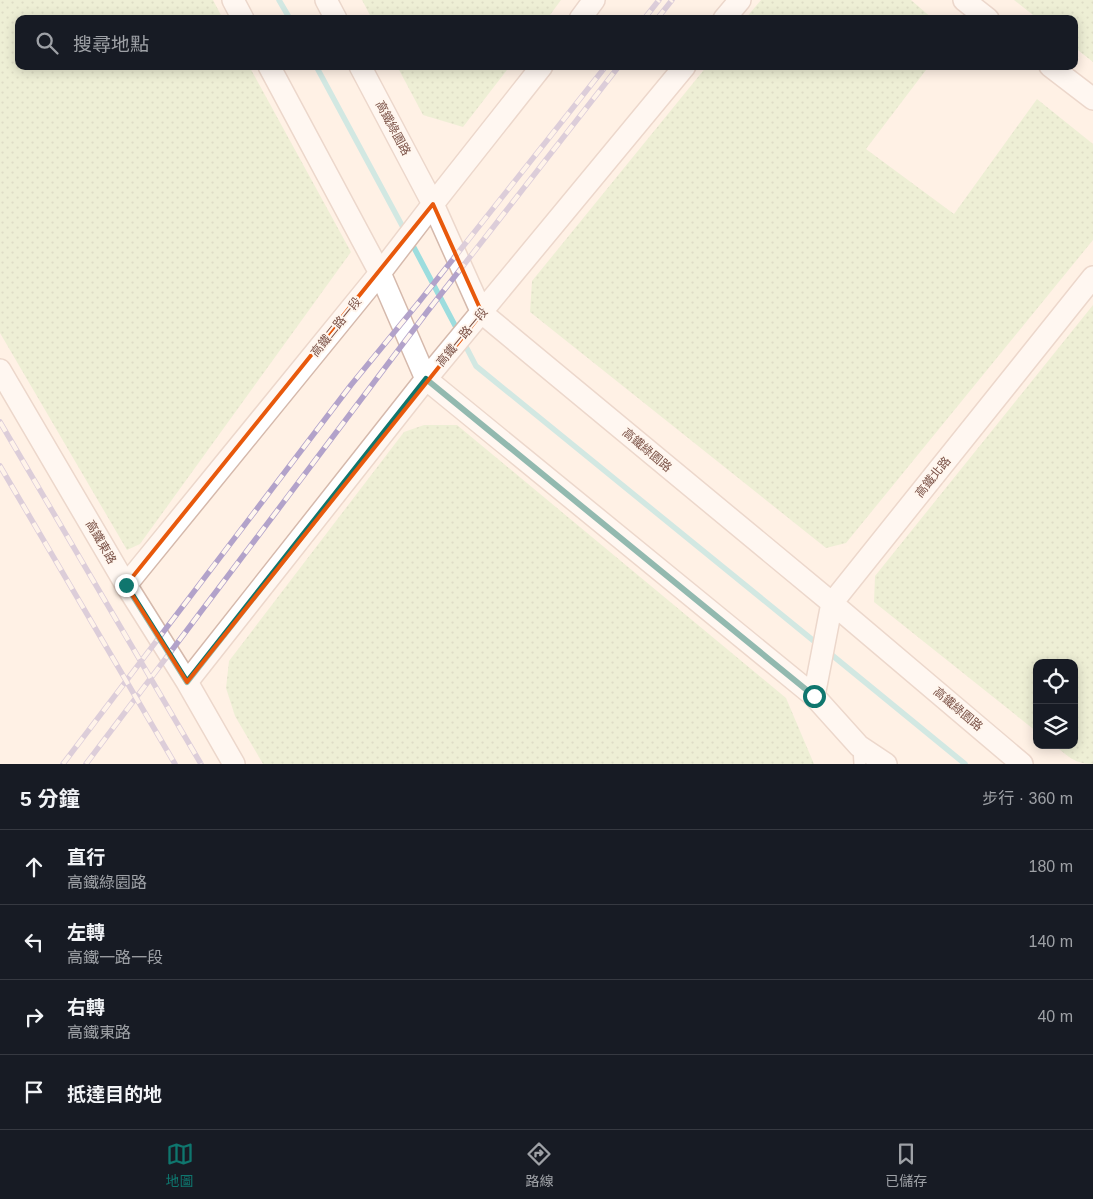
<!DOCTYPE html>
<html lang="zh-TW">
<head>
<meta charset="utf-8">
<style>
	:root { --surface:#171b24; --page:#242831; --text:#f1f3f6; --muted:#9ea1a6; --line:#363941; --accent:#0f766e }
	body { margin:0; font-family:Arial,"Noto Sans TC",sans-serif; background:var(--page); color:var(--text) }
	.controls { position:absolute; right:15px; bottom:15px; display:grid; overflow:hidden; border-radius:10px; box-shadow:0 2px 12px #0003 }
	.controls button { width:45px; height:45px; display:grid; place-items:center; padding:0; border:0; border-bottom:1px solid var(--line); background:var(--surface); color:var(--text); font:25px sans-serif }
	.stop { position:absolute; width:15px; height:15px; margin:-11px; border:4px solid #0f766e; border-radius:50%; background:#fff }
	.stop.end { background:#0f766e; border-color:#fff; box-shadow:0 1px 5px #0008 }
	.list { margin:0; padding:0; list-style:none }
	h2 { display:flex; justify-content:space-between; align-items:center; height:65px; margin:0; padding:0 20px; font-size:21px }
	h2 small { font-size:16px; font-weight:400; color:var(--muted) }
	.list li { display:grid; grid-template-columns:32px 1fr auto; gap:15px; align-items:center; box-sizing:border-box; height:75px; padding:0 20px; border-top:1px solid var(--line) }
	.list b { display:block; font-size:19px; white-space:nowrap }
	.list p { margin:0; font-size:16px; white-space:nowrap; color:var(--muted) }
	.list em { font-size:16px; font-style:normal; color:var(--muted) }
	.icon { flex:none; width:28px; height:28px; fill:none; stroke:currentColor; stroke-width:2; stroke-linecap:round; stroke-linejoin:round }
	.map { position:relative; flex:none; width:1093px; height:764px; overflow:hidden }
	.search { position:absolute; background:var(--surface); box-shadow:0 2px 12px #0003; left:15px; right:15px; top:15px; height:55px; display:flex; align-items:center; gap:12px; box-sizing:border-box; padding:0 18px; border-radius:10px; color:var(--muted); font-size:19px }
	.sheet { height:365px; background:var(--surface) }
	nav { display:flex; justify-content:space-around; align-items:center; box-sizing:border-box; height:70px; border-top:1px solid var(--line); background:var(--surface); font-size:14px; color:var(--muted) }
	nav a { display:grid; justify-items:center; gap:2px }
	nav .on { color:var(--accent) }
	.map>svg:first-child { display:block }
	.grass { fill:url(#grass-dots) }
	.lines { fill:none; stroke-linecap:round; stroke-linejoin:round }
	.stream { stroke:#9cddde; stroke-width:5.5 }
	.lane-casing { stroke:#d5b9ac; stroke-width:14 }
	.street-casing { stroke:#d5b9ac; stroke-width:24 }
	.lane { stroke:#fff; stroke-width:11 }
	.street { stroke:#fff; stroke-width:21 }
	.rail-casing { stroke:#b2a2ca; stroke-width:5.5 }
	.rail { stroke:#fff6ee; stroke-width:4; stroke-dasharray:11; stroke-linecap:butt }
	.route { stroke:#0f766e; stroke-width:6 }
	.marked { fill:none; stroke:#e8590c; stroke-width:4; stroke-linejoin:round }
	.labels { text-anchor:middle; stroke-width:4; stroke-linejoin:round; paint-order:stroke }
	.street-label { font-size:12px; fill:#7b5247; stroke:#fff6ee }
</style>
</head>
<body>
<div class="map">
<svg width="1093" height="764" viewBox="0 0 1093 764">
	<defs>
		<pattern id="grass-dots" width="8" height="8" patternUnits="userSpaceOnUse" patternTransform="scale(1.25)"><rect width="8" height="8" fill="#daeec2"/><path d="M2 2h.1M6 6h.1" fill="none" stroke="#b6c39f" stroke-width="1.8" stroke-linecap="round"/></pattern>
	</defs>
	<rect width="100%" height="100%" fill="#fff1e5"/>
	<path class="grass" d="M 0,0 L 213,0 L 223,19 L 19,19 L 19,66 L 249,66 L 351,252 L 140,544 L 127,550 L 0,333 Z
		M 362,0 L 561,0 L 547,19 L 372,19 Z
		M 761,0 L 911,0 L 933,19 L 745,19 Z
		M 1014,0 L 1093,0 L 1093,62 L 1074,47 L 1074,19 L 1038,19 Z
		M 397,66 L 510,66 L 463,127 L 423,115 Z
		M 707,66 L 929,66 L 866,149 L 954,214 L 1037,99 L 1093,144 L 1093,240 L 846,543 L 826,548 L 530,312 L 532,281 Z
		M 1093,305 L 1093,764 C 1074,764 1068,756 1054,745 L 1074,745 L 1074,663 L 1037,663 L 1037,732 L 874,602 L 875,576 Z
		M 424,425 L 457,425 L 786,698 L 814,764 L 263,764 L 235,716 L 226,688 L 229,661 L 404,432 Z"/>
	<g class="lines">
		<path class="stream" d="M 279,0 L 290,19
			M 316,66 L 405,231
			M 411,242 L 459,333
			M 463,341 L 476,366 L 820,646
			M 827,651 L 965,764"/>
		<g class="lane-casing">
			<path id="lane" d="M 859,746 L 860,764"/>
		</g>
		<g class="street-casing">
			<path id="street" d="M 233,0 L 243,19
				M 326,0 L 336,19
				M 964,0 L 988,19
				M 580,19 L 594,0
				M 724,19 L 740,0
				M 269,66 L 380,273 L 426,379 L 814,696 L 859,746 L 886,764
				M 360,66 L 433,204 L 482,313 L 832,603 L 1022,764
				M 1050,66 L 1093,99
				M 0,370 L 126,585 L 187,682 L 234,764
				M 126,585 L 380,273 L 433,204 L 542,66
				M 187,682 L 426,379 L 685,66
				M 814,696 L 832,603 L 1093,277"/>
		</g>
		<use href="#lane" class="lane"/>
		<use href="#street" class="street"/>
		<g class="rail-casing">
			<path id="rail" d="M 644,19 L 659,0
				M 657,19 L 672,0
				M 0,422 L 201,764
				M 0,466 L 175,764
				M 63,764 L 351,385 L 419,302 L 606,66
				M 86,764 L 427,312 L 619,66"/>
		</g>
		<use href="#rail" class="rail"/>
	</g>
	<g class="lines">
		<path class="route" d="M 126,585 L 187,682 L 426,379 L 814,696"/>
	</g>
	<path d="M0 0H1093V764H0ZM 433,204 L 482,313 L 187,682 L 126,585 Z" fill="#fff1e5" fill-opacity=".55" fill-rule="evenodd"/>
	<path class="marked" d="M 433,204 L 482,313 L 187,682 L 126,585 Z"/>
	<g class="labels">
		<g class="street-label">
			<text transform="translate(393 128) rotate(62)" y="4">高鐵綠園路</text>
			<text transform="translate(336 327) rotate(-51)" y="4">高鐵二路一段</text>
			<text transform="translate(462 337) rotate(-50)" y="4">高鐵一路一段</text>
			<text transform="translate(647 450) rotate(40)" y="4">高鐵綠園路</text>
			<text transform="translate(933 477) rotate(-51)" y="4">高鐵北路</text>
			<text transform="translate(101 542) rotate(60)" y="4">高鐵東路</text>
			<text transform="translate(958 709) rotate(40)" y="4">高鐵綠園路</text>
		</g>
	</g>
</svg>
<div class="controls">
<button><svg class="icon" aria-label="locate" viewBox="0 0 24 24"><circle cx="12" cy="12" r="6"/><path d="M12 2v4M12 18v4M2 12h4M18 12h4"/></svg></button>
<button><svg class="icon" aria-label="layers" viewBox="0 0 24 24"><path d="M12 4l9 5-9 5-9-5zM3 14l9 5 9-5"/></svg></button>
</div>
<div class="stop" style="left:814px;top:696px"></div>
<div class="stop end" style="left:126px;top:585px"></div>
<div class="search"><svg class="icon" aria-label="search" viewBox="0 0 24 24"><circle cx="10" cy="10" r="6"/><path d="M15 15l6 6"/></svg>搜尋地點</div>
</div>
<section class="sheet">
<h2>5 分鐘<small>步行 · 360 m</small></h2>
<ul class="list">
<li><svg class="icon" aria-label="ahead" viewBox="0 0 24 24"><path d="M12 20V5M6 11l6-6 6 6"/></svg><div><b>直行</b><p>高鐵綠園路</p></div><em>180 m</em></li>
<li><svg class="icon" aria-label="left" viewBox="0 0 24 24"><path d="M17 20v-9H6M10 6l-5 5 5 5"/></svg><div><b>左轉</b><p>高鐵一路一段</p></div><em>140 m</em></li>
<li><svg class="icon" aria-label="right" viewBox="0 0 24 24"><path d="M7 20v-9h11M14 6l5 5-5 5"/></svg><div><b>右轉</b><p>高鐵東路</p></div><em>40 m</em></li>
<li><svg class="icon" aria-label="arrive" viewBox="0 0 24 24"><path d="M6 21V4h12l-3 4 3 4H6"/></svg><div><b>抵達目的地</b></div></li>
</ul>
</section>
<nav>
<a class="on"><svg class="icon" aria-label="map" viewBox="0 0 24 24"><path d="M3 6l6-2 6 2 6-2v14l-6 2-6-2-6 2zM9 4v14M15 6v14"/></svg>地圖</a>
<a><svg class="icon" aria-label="directions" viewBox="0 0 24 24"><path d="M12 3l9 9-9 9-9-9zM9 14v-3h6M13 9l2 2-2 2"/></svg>路線</a>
<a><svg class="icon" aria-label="saved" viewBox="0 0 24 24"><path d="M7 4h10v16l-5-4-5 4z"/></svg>已儲存</a>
</nav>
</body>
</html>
